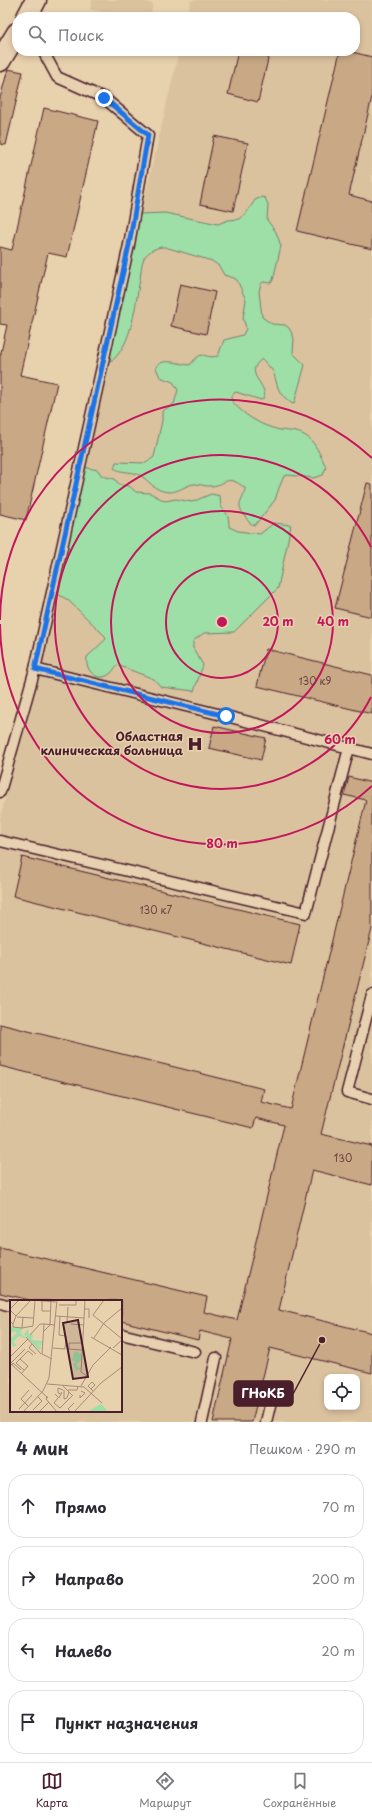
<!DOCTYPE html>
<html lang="ru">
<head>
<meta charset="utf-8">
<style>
	:root { --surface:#fff; --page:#f2f2f3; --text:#2b2b33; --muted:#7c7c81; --line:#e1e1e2; --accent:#4a1f2b }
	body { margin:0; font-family:"Playpen Sans",sans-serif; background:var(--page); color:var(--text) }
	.controls { position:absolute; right:12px; bottom:12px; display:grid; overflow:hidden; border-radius:8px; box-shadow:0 2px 6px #0003 }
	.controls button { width:36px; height:36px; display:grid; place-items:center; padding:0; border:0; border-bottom:1px solid var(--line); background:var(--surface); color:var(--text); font:20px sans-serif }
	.stop { position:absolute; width:12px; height:12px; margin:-9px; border:3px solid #1a73e8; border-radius:50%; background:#fff }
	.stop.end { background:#1a73e8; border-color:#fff; box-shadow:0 1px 4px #0008 }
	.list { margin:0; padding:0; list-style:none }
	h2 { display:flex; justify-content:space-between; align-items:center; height:52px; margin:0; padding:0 16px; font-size:17px }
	h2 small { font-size:13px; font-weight:400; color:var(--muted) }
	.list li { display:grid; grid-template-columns:26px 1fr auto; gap:12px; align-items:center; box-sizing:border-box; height:64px; margin:0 8px 8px; padding:0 8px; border:1px solid var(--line); border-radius:16px }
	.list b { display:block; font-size:15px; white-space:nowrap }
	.list em { font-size:13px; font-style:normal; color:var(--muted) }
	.icon { flex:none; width:22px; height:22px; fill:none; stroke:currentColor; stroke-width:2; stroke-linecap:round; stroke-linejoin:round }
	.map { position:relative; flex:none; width:372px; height:1422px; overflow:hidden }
	.search { position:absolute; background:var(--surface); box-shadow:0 2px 6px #0003; left:12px; right:12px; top:12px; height:44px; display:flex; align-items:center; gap:10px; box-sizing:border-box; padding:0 14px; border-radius:16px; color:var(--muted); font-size:15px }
	.sheet { height:340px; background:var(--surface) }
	nav { display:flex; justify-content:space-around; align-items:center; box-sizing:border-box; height:56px; border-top:1px solid var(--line); background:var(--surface); font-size:11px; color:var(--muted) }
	nav a { display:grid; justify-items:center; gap:2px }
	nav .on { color:var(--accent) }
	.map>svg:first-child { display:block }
	.built { fill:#dbc29f; fill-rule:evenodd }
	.green { fill:#9edfa8; stroke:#747f6a }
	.building { fill:#c8a885; stroke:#4a1f2b }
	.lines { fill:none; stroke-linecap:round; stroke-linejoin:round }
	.service-casing { stroke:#4a1f2b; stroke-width:13 }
	.minor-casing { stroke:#4a1f2b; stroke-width:23 }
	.service { stroke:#e7d1b0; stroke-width:10 }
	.minor { stroke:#e7d1b0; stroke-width:20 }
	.route { stroke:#1a73e8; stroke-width:5 }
	.ring { fill:none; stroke:#c2185b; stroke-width:2 }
	.labels { text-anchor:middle; stroke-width:3; stroke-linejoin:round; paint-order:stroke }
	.number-label { font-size:10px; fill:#6a4142 }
	.poi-label { font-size:12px; font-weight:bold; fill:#4a1f2b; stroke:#e7d1b0; text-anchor:end }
	.inset-road { fill:none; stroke:#a98a79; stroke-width:1 }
	.view { fill:#4a1f2b; fill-opacity:0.15; stroke:#4a1f2b; stroke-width:2 }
	.inset-edge { fill:none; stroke:#4a1f2b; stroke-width:2 }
	.centre { fill:#c2185b; stroke:#e7d1b0; stroke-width:2 }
	.ring-label { font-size:12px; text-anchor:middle; font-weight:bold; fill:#c2185b; stroke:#e7d1b0; stroke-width:3; stroke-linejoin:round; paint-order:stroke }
	.leader { fill:none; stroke:#4a1f2b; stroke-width:1.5 }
	.callout-dot { fill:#4a1f2b; stroke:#e7d1b0; stroke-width:1.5 }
	.callout { fill:#4a1f2b; stroke:#4a1f2b; stroke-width:1.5 }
	.callout-label { font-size:13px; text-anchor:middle; font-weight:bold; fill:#fff }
</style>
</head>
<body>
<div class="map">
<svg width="372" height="1422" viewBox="0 0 372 1422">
	<rect width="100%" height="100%" fill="#e8d1ad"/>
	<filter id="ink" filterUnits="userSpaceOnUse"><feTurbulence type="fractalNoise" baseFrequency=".025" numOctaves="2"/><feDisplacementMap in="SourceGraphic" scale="8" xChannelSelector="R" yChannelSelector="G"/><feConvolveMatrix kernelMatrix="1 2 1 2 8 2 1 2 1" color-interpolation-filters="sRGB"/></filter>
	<g filter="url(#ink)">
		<path class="built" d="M 92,0 L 140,0 L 153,4 L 150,17 L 120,17 L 90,9 Z
			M 191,0 L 372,0 L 372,1422 L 0,1422 L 0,819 L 179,51 L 355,51 L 355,17 L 187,17 ZM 11,1301 L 121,1301 L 121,1411 L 11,1411 ZM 327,1377 L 357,1377 L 357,1407 L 327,1407 Z"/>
		<path class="green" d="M 262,197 L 265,198 L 268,204 L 267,220 L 276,232 L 281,246 L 273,280 L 271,283 L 263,282 L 261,284 L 259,291 L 262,317 L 272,324 L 285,325 L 289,328 L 294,338 L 293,353 L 305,365 L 294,404 L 291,403 L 281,394 L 278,388 L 273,371 L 262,359 C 242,374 268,383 264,398 L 261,400 L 236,392 L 233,394 L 231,400 C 243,415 261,426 280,430 C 287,431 298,431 304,435 C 315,440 321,457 326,467 L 323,475 L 313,478 L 288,475 L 284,476 L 279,488 L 275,500 L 255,525 C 249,524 248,521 245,516 C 234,502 244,501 245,488 C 226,473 227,485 211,486 C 205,487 198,483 193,484 C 185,486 178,492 169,492 C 152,491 150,479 137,474 C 129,471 121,473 114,468 L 116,462 L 146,463 L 154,457 L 162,421 L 162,411 L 174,404 L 178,390 L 173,382 L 160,377 L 156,368 L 157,365 C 165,358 179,364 190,365 C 204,347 203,360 218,356 L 224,340 L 243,335 L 246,328 L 243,318 L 246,300 L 237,280 L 234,278 L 224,275 L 219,266 L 212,261 L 165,247 C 158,246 147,252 144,258 C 141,264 141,273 140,279 C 135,305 133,341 113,360 L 104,361 L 139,214 L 165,213 L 218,224 L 228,220 L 239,219 L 247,212 L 255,200 Z
			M 78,466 L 98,470 L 102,476 L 115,479 L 119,485 L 129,486 L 136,492 L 150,493 L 165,501 L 176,499 L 192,502 L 211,494 L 220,496 L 221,507 C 228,513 229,518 229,527 L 238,531 L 260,534 L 274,523 L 291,525 L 278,588 L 234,632 L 204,633 L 193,641 L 193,648 L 203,665 L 194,691 L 161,687 L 154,679 L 117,665 C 115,668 113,671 111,673 C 99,684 84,671 87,657 L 106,639 L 105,636 L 68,600 L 49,589 Z"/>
		<path class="building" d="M 238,51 L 250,51 L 269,55 L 258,102 L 228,94 Z
			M 340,51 L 348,51 L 372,57 L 372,97 L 349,195 L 372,201 L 372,249 L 297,231 Z
			M 8,69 L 23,72 L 6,145 L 0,144 L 0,98 Z
			M 44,108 L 98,121 L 67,257 L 48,253 L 20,375 L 57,383 L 26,520 L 0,514 L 0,357 L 7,325 L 0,324 L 0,247 L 12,250 Z
			M 214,136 L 248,143 L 233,211 L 200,204 Z
			M 180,284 L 215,292 L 206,334 L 171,326 Z
			M 367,483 L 372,484 L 372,617 L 335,608 Z
			M 266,649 L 372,675 L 372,714 L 257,686 Z
			M 214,726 L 266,738 L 261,760 L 209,748 Z
			M 349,777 L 372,783 L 372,929 L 321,1134 L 372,1146 L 372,1185 L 312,1170 L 279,1310 L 372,1333 L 372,1373 L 270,1348 L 252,1422 L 213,1422 L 232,1339 L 200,1331 L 198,1340 L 121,1321 L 121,1301 L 34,1301 L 0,1293 L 0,1248 L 207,1297 L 204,1312 L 237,1320 L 284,1125 L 256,1118 L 253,1128 L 0,1066 L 0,1024 L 264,1089 L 261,1102 L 291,1109 L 366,800 L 344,795 Z
			M 22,857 L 300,924 L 291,965 L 13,896 Z"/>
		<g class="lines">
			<g class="service-casing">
				<path id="service" d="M 35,669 L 226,716 L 372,754
					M 0,792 L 35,669 L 129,245 L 148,135 L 104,98 L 57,77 L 43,51
					M 0,841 L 306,913 L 349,748
					M 372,995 L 347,1092 L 372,1099
					M 0,1303 L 11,1306
					M 121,1334 L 195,1352
					M 202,1422 L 216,1358
					M 266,1422 L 273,1393"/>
			</g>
			<g class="minor-casing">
				<path id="minor" d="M 27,17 L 36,0
					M 0,61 L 17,33"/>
			</g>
			<use href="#service" class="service"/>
			<use href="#minor" class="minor"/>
		</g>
	</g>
	<g class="lines" filter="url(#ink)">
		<path class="route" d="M 104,98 L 148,135 L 129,245 L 35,669 L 226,716"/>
	</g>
	<g class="ring">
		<circle cx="222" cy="622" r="56"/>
		<circle cx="222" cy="622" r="111"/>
		<path d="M371 697A167 167 0 1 1 371 547"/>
		<path d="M372 786A222 222 0 0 1 0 624M0 620A222 222 0 0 1 372 458"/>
	</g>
	<defs>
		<g id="hospital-bare" transform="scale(1.2)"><path d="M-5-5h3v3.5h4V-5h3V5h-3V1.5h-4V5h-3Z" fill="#4a1f2b" stroke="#e7d1b0" stroke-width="2.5" paint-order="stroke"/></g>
	</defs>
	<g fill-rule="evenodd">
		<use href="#hospital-bare" x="195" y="744"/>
	</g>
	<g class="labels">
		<g class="number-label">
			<text x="315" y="685">130 к9</text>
			<text x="156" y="914">130 к7</text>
			<text x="343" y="1162">130</text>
		</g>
		<g class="poi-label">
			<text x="183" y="741">Областная<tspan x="183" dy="14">клиническая больница</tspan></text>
		</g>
	</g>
	<g transform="translate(10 1300)">
		<rect width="112" height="112" fill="#e8d1ad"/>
		<path d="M 0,27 L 13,28 L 10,33 L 17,39 L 9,36 L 3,42 L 7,45 L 3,47 L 0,39 L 7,33 L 5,31 L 1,33 ZM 18,29 L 19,36 L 23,33 L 22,40 L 32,41 L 31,46 L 27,43 L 31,48 L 29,50 L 14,34 ZM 65,51 L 72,54 L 72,59 L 66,65 L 71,69 L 66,71 L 63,64 L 66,62 L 62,60 ZM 91,104 L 97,110 L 95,112 L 77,112 Z" fill="#9edfa8"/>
		<path class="inset-road" d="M 32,0 L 32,11 L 41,11M 75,0 L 71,72 L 77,76M 94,0 L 83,15 L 112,39M 49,5 L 66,5 L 66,0M 0,9 L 9,0M 75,9 L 79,9 L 79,18M 0,10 L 6,16 L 21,0 L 46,2M 46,16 L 74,18M 7,17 L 23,18M 0,21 L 3,24 L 6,16M 57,23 L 58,7M 3,24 L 3,27 L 12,28 L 13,17M 61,24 L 74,25M 12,28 L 23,26 L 25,1M 34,31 L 40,25 L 41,0M 20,35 L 30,24 L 34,24M 16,37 L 31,54M 81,37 L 112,55M 84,38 L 94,23 L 112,8M 22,44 L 19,48 L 26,54M 43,48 L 55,49 L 56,36 L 49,35 L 50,16M 103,48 L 112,40M 58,49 L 72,50M 59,49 L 59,43 L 72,43M 0,57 L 18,39M 10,59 L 18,51 L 23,55M 42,59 L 32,54 L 34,24 L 45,25M 0,63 L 38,98M 0,64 L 15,49M 2,65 L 3,63 L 11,70M 11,74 L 18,66 L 10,59 L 6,63 L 14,70M 37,84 L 74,87 L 92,103M 53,86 L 63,96M 71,86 L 83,65 L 101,47M 81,89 L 85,85 L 82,82 L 78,86 L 83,91M 54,90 L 54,99 L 57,98 L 59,92M 58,90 L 67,90 L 68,86M 45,94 L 49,98 L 52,92M 51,94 L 48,93 L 48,88 L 53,90M 70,95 L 70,98 L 75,93 L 71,91M 37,96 L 36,99 L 47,112M 48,98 L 44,103 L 50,108 L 62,96M 18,106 L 11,99 L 19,90M 9,109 L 22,95M 23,110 L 32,101 L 28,97M 13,112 L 33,91 L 39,78 L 47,0M 29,112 L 39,102M 61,112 L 58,109 L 64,103M 64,112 L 91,83 L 112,67"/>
		<path class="view" d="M 68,20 L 78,77 L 63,79 L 53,23 Z"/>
		<rect width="112" height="112" class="inset-edge"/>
	</g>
	<circle cx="222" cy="622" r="6" class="centre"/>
	<g class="ring-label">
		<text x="278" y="626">20 m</text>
		<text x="333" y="626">40 m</text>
		<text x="340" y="744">60 m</text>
		<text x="222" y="848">80 m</text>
	</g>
	<path class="leader" d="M322 1340L293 1394"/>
	<circle class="callout-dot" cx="322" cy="1340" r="4"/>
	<rect class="callout" x="234" y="1381" width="59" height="25" rx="4"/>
	<g class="callout-label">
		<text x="263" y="1398">ГНоКБ</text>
	</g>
</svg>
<div class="controls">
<button><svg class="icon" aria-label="locate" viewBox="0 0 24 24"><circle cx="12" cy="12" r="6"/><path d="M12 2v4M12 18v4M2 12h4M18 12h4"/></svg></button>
</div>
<div class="stop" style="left:226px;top:716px"></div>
<div class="stop end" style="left:104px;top:98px"></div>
<div class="search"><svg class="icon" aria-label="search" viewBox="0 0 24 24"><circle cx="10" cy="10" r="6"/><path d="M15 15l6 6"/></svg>Поиск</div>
</div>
<section class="sheet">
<h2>4 мин<small>Пешком · 290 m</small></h2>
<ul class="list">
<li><svg class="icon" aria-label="ahead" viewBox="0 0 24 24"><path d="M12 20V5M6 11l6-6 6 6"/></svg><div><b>Прямо</b></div><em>70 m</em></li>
<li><svg class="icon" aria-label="right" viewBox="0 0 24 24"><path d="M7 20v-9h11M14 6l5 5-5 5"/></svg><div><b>Направо</b></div><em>200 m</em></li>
<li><svg class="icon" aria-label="left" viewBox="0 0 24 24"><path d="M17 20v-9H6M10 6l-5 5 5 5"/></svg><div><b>Налево</b></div><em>20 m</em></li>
<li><svg class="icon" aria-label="arrive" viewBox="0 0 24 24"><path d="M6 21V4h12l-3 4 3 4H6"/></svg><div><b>Пункт назначения</b></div></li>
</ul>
</section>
<nav>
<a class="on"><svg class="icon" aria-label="map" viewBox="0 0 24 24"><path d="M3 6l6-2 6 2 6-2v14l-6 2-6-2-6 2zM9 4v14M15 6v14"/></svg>Карта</a>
<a><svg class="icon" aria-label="directions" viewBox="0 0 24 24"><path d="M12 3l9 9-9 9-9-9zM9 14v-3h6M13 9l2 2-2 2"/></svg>Маршрут</a>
<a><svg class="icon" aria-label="saved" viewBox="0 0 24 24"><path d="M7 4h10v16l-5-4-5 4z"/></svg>Сохранённые</a>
</nav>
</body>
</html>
